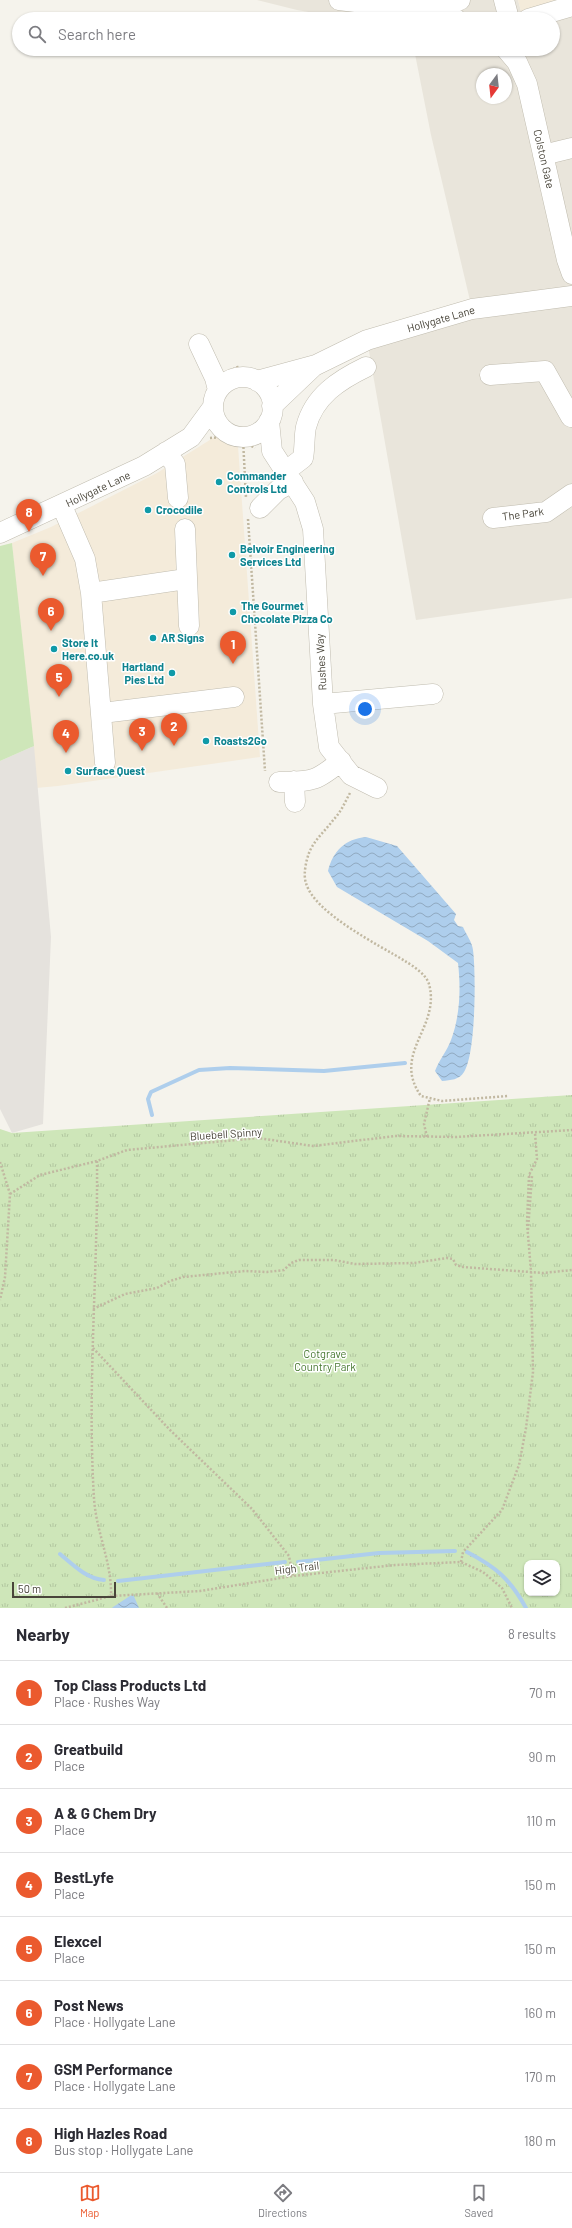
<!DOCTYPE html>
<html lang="en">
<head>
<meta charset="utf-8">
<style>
	:root { --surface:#fff; --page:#f7f7f7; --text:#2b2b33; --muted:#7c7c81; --line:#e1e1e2; --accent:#eb5a2e }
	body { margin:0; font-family:Barlow,sans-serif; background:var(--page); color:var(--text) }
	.controls { position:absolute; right:12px; bottom:12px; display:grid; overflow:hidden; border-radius:8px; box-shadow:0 1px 3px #0004 }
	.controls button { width:36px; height:36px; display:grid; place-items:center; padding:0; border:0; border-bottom:1px solid var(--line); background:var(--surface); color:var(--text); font:20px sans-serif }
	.compass { position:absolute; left:476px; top:68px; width:36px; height:36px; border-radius:50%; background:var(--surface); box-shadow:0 1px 3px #0004; rotate:195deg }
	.scale { position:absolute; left:12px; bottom:10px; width:104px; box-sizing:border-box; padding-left:4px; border:2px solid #49453a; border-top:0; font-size:11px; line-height:14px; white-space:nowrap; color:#49453a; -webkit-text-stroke:3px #fff; paint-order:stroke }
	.you { position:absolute; left:365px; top:709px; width:14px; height:14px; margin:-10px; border:3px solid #fff; border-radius:50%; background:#1a73e8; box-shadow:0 0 0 6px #1a73e833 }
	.badge { display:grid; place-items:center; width:26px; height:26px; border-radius:50%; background:var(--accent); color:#fff; font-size:13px; font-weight:700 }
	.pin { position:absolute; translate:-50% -33px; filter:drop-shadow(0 1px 2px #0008) }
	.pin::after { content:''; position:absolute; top:21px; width:14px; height:12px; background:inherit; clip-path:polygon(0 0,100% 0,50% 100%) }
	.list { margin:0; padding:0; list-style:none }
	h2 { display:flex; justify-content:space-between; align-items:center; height:52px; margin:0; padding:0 16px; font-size:17px }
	h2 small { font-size:13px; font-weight:400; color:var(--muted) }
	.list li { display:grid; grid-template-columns:26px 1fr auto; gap:12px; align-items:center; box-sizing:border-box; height:64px; padding:0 16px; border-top:1px solid var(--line) }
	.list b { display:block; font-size:15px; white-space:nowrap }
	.list p { margin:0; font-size:13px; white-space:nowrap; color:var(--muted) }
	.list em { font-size:13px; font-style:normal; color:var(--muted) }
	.icon { flex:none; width:22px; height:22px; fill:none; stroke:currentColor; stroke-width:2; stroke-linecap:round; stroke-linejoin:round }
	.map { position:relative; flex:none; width:572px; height:1608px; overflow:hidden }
	.search { position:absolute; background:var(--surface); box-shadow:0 1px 3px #0004; left:12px; right:12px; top:12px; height:44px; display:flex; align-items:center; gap:10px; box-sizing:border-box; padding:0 14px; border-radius:22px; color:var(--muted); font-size:15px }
	.sheet { height:564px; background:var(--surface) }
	nav { display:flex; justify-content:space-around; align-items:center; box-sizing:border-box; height:56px; border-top:1px solid var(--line); background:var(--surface); font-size:11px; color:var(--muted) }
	nav a { display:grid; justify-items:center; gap:2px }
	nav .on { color:var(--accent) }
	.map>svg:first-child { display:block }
	.residential { fill:#e9e5db; fill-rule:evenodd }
	.commercial { fill:#f4ebda }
	.industrial { fill:#e5e2dd }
	.grass { fill:#cee6b9 }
	.park { fill:url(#park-tufts); fill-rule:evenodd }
	.water { fill:url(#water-waves) }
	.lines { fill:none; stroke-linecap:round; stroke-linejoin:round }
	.stream { stroke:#aeceec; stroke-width:4 }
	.minor-casing { stroke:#c0bcaf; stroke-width:21 }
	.path { stroke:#c1b8a1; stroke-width:2.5; stroke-dasharray:2 2; stroke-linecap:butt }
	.minor { stroke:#fff; stroke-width:20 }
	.culture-dot { fill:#0f9aa8; stroke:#fff; stroke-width:1.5 }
	.labels { text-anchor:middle; stroke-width:3; stroke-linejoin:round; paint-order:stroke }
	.street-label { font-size:11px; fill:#49453a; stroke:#fff }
	.culture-label { font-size:11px; font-weight:bold; fill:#0d838f; stroke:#fff; text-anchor:start }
	.park-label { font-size:11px; fill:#467830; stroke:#fff }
</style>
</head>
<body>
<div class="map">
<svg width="572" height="1608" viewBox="0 0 572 1608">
	<defs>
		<pattern id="park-tufts" width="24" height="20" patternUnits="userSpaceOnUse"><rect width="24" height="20" fill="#cee6b9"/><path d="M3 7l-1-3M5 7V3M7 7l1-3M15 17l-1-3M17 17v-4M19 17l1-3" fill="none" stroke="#b2c7a0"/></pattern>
		<pattern id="water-waves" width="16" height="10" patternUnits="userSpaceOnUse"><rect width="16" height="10" fill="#aeceec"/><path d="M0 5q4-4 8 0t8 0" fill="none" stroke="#90a9c0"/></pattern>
	</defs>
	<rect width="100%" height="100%" fill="#f5f3ec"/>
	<path class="residential" d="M 257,0 L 518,0 L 523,19 L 349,19 L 297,10 Z
		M 572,16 L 572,598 L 416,620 L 367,340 L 472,309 L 431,135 L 414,49 L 553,49 L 553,22 ZM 482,74 L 506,74 L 506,98 L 482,98 Z"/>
	<path class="commercial" d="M 518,0 L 572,0 L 523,19 Z
		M 229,428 L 238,446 L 260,757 L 58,786 L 36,788 L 12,543 L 51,527 L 157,473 Z"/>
	<path class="industrial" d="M 34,746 L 51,937 L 43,1124 L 12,1133 L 0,1109 L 0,761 Z"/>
	<path class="grass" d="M 12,543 L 34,746 L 0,761 L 0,546 Z"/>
	<path class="park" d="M 572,1095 L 572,1608 L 0,1608 L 0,1129 L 12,1133 ZM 527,1563 L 557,1563 L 557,1593 L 527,1593 Z"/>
	<path class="water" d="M 366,837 L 397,846 L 456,914 L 454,920 L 458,926 L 463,927 C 466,934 472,942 473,950 C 476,972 476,1054 464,1072 C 459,1080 451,1080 442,1081 L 435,1071 C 439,1060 447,1051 451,1040 C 460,1016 461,989 458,963 L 428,941 L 337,887 L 328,871 C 333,851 345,839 366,837 Z
		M 133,1594 L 139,1608 L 112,1608 L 113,1607 Z"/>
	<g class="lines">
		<path class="stream" d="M 152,1115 L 148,1099 L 151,1092 L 199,1070 L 230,1068 L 324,1071 L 405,1063
			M 467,1552 C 496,1567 510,1579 526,1608
			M 60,1554 C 73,1565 87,1579 104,1580
			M 298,1562 L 379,1553 L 455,1551
			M 118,1581 L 285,1562"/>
		<g class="minor-casing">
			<path id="minor" d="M 339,0 L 422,10 L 456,19
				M 504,0 L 509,19
				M 424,10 L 460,0
				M 528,19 L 572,6
				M 506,49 L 517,62 L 527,84 L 567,260 L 572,274
				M 543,155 L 572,148
				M 199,344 L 215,378 L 218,390
				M 490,375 L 545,371 L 571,417
				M213 407a30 30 0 1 1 60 0a30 30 0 1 1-60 0Z
				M 257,381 L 316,365 L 367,340 L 472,309 L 572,296
				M 272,406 L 313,367
				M 269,421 L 272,451 L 305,502 L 313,529 L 323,704 L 329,747 L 351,775 L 377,788
				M 166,452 L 175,464 L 178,498
				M 286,471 L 303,458 C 305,448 304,436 306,427 C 314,396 339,380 366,367
				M 62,506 L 85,559 L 91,593 L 105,763
				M 260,508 L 278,490 L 293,482
				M 493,518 L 546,512 L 572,494
				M 185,529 L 189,626
				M 0,533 L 144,466 L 191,437 L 213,407
				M 91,593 L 186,579
				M 323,704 L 433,694
				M 102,713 L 234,697
				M 294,781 L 295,802
				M 279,782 C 312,781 314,783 341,761"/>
		</g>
		<path class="path" d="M 229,371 L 238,367 L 244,371
			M 216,429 C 223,441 244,441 255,448
			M 210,438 L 225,437
			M 243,439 L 246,498
			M 248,519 L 265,771
			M 350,793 C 345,802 341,812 334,819 C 326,830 314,840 309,853 C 306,861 303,875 306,883 C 314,913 379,945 405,961 C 413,966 426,974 429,984 C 441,1028 391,1053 421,1096 L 442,1101 L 508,1096
			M 427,1137 L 424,1124 L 430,1098
			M 97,1161 C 98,1273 87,1386 94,1498 C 96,1532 112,1562 111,1596
			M 0,1162 L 10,1194 L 5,1277 L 0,1300
			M 10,1194 L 40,1175 L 97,1161 L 127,1150 L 258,1138 L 313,1146 L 395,1136 L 456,1137 L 572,1130
			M 528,1230 L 532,1176 L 529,1175
			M 93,1309 L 125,1294 L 157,1288 L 170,1281 L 183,1277 L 245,1271 L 267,1272 L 284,1270 L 291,1263 L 299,1260 L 334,1260 L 355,1264 L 414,1263 L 447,1258 L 453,1259 L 456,1265 L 463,1267 L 543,1273 L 572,1270
			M 93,1348 L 170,1430 L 252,1509 L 289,1556 L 293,1576
			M 461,1562 L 463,1552 L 502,1510 L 519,1465 L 526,1428 L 533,1372 L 531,1271 L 527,1223 L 529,1175 L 537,1159 L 535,1133
			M 157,1593 L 167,1608
			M 65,1608 L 111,1596 L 200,1591 L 293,1576 L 395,1565 L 461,1562 L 483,1572 L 502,1588 L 512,1608"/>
		<use href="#minor" class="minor"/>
	</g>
	<g class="culture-dot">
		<circle cx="219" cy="482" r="4"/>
		<circle cx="148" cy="510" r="4"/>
		<circle cx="232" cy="555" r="4"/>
		<circle cx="233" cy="612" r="4"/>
		<circle cx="153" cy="638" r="4"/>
		<circle cx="54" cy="649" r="4"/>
		<circle cx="172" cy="673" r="4"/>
		<circle cx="206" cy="741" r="4"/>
		<circle cx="68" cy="771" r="4"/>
	</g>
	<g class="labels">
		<g class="street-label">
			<text transform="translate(544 159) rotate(77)" y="4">Colston Gate</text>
			<text transform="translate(441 319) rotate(-16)" y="4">Hollygate Lane</text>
			<text transform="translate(98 489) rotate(-25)" y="4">Hollygate Lane</text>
			<text transform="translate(523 514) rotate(-8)" y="4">The Park</text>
			<text transform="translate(321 662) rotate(-93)" y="4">Rushes Way</text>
			<text transform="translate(226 1134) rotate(-4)" y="4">Bluebell Spinny</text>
			<text transform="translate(297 1568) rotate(-7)" y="4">High Trail</text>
		</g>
		<g class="culture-label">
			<text x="227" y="480">Commander<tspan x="227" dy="13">Controls Ltd</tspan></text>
			<text x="156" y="514">Crocodile</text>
			<text x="240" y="553">Belvoir Engineering<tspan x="240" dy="13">Services Ltd</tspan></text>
			<text x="241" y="610">The Gourmet<tspan x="241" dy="13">Chocolate Pizza Co</tspan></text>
			<text x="161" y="642">AR Signs</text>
			<text x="62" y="647">Store It<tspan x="62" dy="13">Here.co.uk</tspan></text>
			<text x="164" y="671" text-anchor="end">Hartland<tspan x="164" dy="13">Pies Ltd</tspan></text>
			<text x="214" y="745">Roasts2Go</text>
			<text x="76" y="775">Surface Quest</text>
		</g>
		<g class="park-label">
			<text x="325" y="1358">Cotgrave<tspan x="325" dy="13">Country Park</tspan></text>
		</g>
	</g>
</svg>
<div class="controls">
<button><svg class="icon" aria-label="layers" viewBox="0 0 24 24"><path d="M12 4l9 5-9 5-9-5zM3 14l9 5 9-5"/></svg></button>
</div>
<svg class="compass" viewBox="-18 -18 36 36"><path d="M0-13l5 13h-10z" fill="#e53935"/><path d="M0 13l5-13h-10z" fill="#7c7c81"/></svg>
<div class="scale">50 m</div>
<div class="you"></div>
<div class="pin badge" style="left:233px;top:664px">1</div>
<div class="pin badge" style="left:174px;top:746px">2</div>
<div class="pin badge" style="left:142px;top:751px">3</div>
<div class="pin badge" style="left:66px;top:753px">4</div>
<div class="pin badge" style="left:59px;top:697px">5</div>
<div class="pin badge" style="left:51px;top:631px">6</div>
<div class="pin badge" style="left:43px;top:576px">7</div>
<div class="pin badge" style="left:29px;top:532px">8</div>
<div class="search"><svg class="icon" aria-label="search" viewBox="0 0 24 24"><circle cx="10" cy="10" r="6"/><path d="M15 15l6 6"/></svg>Search here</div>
</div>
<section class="sheet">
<h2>Nearby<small>8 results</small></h2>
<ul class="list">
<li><span class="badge">1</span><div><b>Top Class Products Ltd</b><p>Place · Rushes Way</p></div><em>70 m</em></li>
<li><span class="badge">2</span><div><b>Greatbuild</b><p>Place</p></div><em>90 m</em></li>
<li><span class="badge">3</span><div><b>A &amp; G Chem Dry</b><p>Place</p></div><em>110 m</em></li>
<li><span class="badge">4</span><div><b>BestLyfe</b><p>Place</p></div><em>150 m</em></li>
<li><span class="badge">5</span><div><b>Elexcel</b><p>Place</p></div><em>150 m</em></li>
<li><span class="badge">6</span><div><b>Post News</b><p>Place · Hollygate Lane</p></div><em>160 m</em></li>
<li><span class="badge">7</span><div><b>GSM Performance</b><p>Place · Hollygate Lane</p></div><em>170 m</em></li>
<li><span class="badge">8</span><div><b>High Hazles Road</b><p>Bus stop · Hollygate Lane</p></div><em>180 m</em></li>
</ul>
</section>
<nav>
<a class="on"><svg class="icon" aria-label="map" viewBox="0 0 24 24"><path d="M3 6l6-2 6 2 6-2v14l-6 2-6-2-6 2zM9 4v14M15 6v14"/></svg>Map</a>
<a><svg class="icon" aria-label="directions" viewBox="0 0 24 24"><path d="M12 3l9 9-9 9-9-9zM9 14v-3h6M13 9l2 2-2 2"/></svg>Directions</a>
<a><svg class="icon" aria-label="saved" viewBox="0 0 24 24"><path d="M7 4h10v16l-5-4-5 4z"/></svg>Saved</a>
</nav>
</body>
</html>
